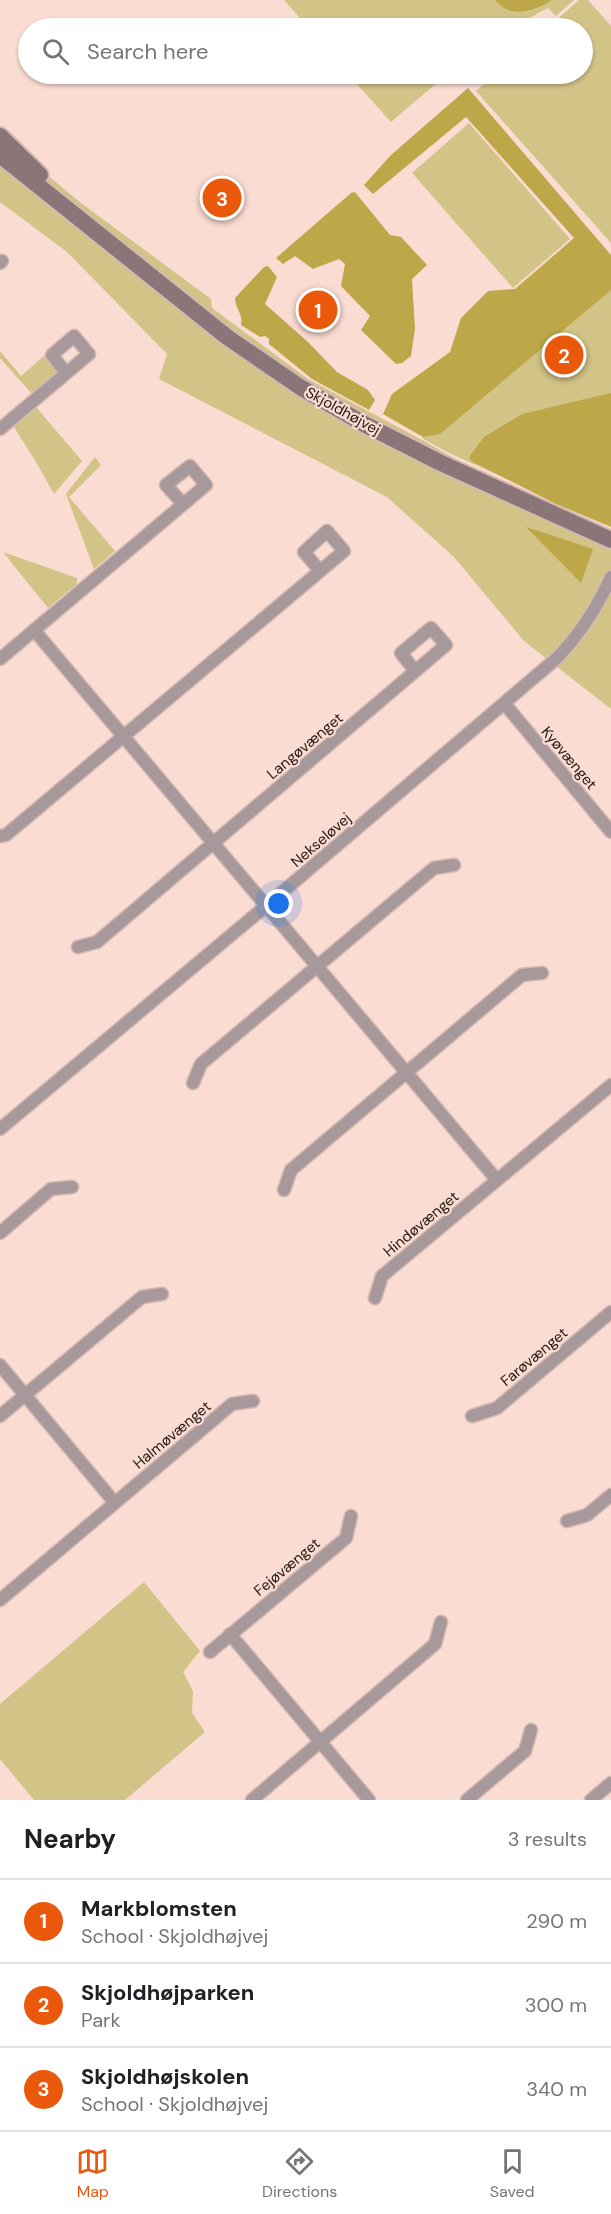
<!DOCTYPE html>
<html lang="en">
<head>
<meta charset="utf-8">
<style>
	:root { --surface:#fff; --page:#f6f6f6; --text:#202124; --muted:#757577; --line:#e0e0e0; --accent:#ea580c }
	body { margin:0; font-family:"DM Sans",sans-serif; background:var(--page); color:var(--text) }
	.you { position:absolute; left:279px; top:904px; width:21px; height:21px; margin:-15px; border:4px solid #fff; border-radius:50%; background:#1a73e8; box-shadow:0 0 0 9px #1a73e833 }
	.badge { display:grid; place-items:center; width:39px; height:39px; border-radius:50%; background:var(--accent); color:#fff; font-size:20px; font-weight:700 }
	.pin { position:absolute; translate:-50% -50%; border:3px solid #fff; box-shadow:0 2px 6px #0006 }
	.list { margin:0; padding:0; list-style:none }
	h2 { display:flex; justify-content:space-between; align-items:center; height:78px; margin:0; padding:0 24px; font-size:26px }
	h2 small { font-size:20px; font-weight:400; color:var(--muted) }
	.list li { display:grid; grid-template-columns:39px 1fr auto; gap:18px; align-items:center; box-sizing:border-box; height:84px; padding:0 24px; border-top:2px solid var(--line) }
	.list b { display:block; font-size:22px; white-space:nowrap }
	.list p { margin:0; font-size:20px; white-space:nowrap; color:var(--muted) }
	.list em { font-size:20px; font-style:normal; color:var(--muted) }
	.icon { flex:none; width:33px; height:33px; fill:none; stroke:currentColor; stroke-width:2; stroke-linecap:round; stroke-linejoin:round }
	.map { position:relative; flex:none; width:611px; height:1800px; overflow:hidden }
	.search { position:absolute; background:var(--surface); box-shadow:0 2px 4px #0004; left:18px; right:18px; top:18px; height:66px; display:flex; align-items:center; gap:15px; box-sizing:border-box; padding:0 21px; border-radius:33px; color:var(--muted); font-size:22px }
	.sheet { height:330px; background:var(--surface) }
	nav { display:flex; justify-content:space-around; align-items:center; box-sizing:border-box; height:84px; border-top:2px solid var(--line); background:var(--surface); font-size:16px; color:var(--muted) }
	nav a { display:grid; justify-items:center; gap:3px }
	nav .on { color:var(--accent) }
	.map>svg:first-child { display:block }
	.green { fill:#d2c386 }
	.forest { fill:#bda748 }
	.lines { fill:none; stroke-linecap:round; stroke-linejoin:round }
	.street-casing { stroke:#d4b9b0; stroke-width:15 }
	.secondary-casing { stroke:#d4b9b0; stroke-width:20 }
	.street { stroke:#a7999b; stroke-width:12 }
	.secondary { stroke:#8a7678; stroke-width:16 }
	.labels { text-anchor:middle; stroke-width:4.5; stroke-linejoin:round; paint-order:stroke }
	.street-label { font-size:15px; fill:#221814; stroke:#fbdcd2 }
</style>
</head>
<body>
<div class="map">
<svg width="611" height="1800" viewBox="0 0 611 1800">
	<rect width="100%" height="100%" fill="#fbdcd2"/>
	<path class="green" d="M 284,0 L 574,0 L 556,16 L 548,8 L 516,25 L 510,19 L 498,28 L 309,28 Z
		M 579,0 L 588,0 L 611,26 L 611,243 L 476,91 L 496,74 L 582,74 L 582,28 L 547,28 Z
		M 348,74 L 447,74 L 391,122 Z
		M 469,123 L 570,239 L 513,288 L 412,173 Z
		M 0,136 L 81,203 L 211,299 L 212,308 L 308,379 L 424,441 L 611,548 L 611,709 L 524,641 L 454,557 L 387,497 L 159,379 L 167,354 L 67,252 L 0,202 Z
		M 611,272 L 611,526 L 447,452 L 422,438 Z
		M 0,351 L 21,376 L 47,353 L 58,372 L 32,394 L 0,358 Z
		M 36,407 L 82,461 L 54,494 L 36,462 L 14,427 Z
		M 95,457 L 101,465 L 69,497 L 115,551 L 94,569 L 66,494 Z
		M 3,552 L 77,578 L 77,584 L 48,608 Z
		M 144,1582 L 200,1651 L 183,1672 L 193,1691 L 192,1713 L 205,1732 L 125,1800 L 34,1800 L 0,1759 L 0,1704 Z"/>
	<path class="forest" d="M 495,0 L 551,0 C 544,7 522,14 512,11 C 505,10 500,5 495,0 Z
		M 468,88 L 611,255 L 611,290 L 440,434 L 423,437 L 383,414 L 392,394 L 450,352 L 461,318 L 488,291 L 515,289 L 574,238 L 466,117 L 373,194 L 364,185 L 391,155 Z
		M 355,192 L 390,235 L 401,237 L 427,265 L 412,279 L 415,329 L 411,356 L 402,363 L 396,364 L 361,330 L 370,316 L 341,286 L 345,264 L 339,259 L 313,269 L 295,256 L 283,264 L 276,258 L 351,193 Z
		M 268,266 L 277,277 L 265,304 L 308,342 L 337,372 L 368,390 L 375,400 L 369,410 L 312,379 L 269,344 L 269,339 L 265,336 L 260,337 L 241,325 C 243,312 235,309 235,298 L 264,267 Z
		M 611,393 L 611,527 L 556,504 L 471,461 L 469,457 L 484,437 L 522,414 Z
		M 526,527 L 593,549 L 581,583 Z"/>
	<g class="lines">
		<g class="street-casing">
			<path id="street" d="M 0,263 L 2,261
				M 0,429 L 89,354 L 74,336 L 52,355 L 66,373
				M 34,630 L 496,1179
				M 0,659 L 206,485 L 190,466 L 166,485 L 183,504
				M 504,703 L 611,832
				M 0,836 L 6,835 L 344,551 L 327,531 L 304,552 L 320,571
				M 78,947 L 97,942 L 446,645 L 431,628 L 401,653 L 415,671
				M 193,1083 L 201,1064 L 434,868 L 454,865
				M 0,1129 L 267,905 L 557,658 C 580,634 597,608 611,577
				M 284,1190 L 291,1170 L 522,975 L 542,973
				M 0,1233 L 51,1189 L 72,1187
				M 375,1298 L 382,1276 L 611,1085
				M 0,1365 L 115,1503
				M 0,1416 L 142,1297 L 162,1294
				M 472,1416 L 497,1408 L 611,1312
				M 567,1521 L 587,1515 L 611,1495
				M 0,1600 L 232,1404 L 253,1401
				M 230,1634 L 369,1800
				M 210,1652 L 346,1538 L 351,1516
				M 252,1800 L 435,1644 L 441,1622
				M 467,1800 L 525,1751 L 531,1730
				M 591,1800 L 611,1783"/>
		</g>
		<g class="secondary-casing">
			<path id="secondary" d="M 0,136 L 40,175
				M 0,155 L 227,337 L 300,387 L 364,424 L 441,463 L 611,540"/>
		</g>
		<use href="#street" class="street"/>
		<use href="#secondary" class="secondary"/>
	</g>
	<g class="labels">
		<g class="street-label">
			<text transform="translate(343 411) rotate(29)" y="5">Skjoldhøjvej</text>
			<text transform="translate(305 746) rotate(-40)" y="5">Langøvænget</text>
			<text transform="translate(569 758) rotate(50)" y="5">Kyøvænget</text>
			<text transform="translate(321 840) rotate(-41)" y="5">Nekseløvej</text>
			<text transform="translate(421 1224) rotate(-40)" y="5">Hindøvænget</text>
			<text transform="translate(534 1357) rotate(-40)" y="5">Farøvænget</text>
			<text transform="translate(172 1435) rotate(-40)" y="5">Halmøvænget</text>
			<text transform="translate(287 1567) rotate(-40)" y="5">Fejøvænget</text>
		</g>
	</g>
</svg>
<div class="you"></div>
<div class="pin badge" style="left:318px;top:310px">1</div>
<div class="pin badge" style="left:564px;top:355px">2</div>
<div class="pin badge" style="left:222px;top:198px">3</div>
<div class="search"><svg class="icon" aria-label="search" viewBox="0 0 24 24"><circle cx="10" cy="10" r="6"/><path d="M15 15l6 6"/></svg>Search here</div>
</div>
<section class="sheet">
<h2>Nearby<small>3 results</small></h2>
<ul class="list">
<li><span class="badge">1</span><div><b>Markblomsten</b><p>School · Skjoldhøjvej</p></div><em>290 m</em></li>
<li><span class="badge">2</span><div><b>Skjoldhøjparken</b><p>Park</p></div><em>300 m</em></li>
<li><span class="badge">3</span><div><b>Skjoldhøjskolen</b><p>School · Skjoldhøjvej</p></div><em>340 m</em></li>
</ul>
</section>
<nav>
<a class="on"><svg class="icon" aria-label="map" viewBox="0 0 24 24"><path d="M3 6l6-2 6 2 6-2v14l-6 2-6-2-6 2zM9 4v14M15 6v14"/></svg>Map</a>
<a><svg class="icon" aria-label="directions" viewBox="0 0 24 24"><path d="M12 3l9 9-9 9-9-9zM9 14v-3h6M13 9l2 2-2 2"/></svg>Directions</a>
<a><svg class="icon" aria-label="saved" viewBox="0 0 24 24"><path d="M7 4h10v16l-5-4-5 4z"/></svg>Saved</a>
</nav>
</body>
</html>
